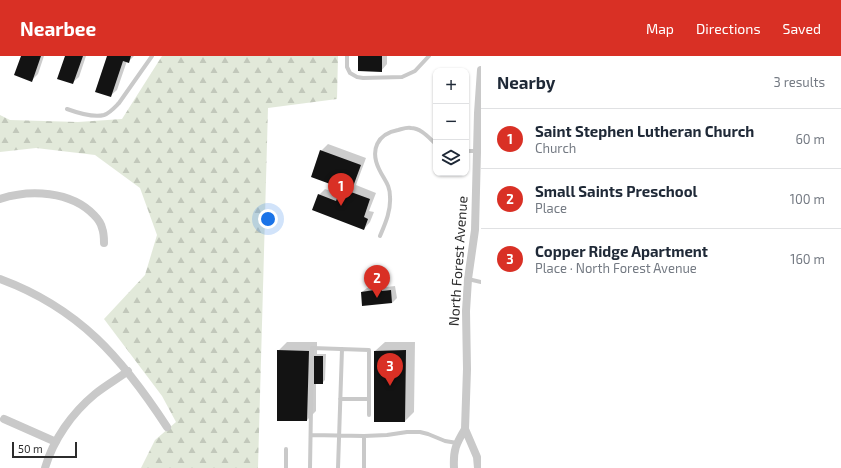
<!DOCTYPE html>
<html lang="en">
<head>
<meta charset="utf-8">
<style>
	:root { --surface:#fff; --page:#f2f2f3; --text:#1f2937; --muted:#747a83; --line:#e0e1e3; --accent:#d93025 }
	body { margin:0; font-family:"Exo 2",sans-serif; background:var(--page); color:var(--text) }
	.controls { position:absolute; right:12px; top:12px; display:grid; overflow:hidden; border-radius:8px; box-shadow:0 1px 3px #0004 }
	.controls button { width:36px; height:36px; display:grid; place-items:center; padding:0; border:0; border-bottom:1px solid var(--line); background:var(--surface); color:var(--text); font:20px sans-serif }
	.scale { position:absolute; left:12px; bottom:10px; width:65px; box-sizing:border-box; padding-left:4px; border:2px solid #2c2c2c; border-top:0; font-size:11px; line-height:14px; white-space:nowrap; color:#2c2c2c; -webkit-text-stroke:3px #fff; paint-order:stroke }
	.you { position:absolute; left:268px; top:163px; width:14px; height:14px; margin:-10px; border:3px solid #fff; border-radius:50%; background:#1a73e8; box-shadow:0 0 0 6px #1a73e833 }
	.badge { display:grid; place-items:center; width:26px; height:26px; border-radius:50%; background:var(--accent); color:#fff; font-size:13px; font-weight:700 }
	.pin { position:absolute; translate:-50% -33px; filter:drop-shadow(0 1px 2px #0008) }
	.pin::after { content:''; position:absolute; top:21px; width:14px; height:12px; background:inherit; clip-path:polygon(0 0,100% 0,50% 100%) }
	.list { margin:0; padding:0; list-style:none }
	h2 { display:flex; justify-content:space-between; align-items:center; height:52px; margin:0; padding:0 16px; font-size:17px }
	h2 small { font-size:13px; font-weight:400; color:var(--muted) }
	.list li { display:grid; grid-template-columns:26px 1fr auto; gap:12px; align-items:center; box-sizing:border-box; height:60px; padding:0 16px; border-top:1px solid var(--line) }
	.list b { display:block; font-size:15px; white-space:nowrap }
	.list p { margin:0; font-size:13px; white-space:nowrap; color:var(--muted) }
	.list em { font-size:13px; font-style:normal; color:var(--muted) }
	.icon { flex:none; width:22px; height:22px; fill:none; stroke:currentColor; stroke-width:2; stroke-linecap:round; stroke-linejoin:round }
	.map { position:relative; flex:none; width:481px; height:412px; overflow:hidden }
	header { display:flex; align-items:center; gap:24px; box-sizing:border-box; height:56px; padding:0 20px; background:var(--accent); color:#fff }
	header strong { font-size:19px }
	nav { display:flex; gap:22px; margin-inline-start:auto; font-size:14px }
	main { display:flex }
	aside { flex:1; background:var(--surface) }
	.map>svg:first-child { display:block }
	.forest { fill:url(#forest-firs) }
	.shadow { fill:#0003 }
	.building { fill:#131313 }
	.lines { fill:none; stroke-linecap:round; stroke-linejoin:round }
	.lane { stroke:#c9c9c9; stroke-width:4 }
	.street { stroke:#c9c9c9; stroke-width:8 }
	.labels { text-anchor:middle; stroke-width:4; stroke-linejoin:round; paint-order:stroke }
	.street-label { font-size:14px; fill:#2c2c2c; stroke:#fff }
</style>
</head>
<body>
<header>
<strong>Nearbee</strong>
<nav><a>Map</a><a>Directions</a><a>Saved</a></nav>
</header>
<main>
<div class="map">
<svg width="481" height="412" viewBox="0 0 481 412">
	<defs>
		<pattern id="forest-firs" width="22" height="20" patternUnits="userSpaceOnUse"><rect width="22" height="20" fill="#e2e9da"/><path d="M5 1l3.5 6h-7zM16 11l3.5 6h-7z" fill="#c2c8bb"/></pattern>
	</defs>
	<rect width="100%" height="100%" fill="#fff"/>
	<path class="forest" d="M 162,0 L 338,0 L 337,43 L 268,52 L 258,412 L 141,412 L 155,384 L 176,366 L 162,340 L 104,263 L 145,219 L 157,179 L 140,132 L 95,99 L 36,92 L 0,96 L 0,59 L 10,64 L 78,66 L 122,63 Z"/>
	<path class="shadow" d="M 22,0 L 44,0 L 38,18 L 31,25 Z
		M 66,0 L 86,0 L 79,21 L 72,27 Z
		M 108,0 L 134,0 L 128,6 L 127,5 L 117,34 L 110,40 Z
		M 359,0 L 387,0 L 387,8 L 381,15 Z
		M 328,88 L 366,102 L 356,129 L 376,137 L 369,155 L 374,156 L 370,166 L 364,173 L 319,139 L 325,133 L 340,138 L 343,132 L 321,95 Z
		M 386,229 L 386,231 L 395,230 L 397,242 L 392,247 L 362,236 L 367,232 Z
		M 287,286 L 317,286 L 317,298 L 326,298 L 325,324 L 322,327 L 316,327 L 316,355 L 307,364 L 278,295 Z
		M 385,286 L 415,286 L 414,356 L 405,365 L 375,295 Z"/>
	<path class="building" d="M 21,0 L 41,0 L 32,26 L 14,19 Z
		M 65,0 L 83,0 L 73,28 L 57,23 Z
		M 107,0 L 131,0 L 129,7 L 123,5 L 111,41 L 95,36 Z
		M 358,0 L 382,0 L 382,16 L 358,15 Z
		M 320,94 L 361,109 L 351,136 L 370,143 L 364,161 L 368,163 L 364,174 L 312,154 L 318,138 L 336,145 L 341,132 L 311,121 Z
		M 381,233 L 382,235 L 391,234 L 392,247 L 362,250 L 361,236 Z
		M 277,294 L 309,295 L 307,365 L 277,365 Z
		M 406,294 L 405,366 L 374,366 L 374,295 Z
		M 314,300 L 323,300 L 323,328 L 314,328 Z"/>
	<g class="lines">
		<path class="lane" d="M 347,0 L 347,11 L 350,17 L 357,21 L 363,22 L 402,21 L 415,15 L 429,0
			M 67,53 C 78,57 93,62 104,59 C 110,57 115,51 119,47 L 152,0
			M 466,95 L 478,95
			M 380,180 C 385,168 391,155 390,141 C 390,128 384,124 379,113 C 370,94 377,78 398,74 C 402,73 407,71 411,72 C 421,72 429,82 436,88
			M 468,223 L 481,226
			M 340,343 L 369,343
			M 311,379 L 364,380 L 364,412
			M 364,380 L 387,379 L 407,376 L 420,376 L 428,378 L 445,385 L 457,387
			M 286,412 L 286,393
			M 310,412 L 312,292 L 369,294 L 369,359
			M 338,412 L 342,293"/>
		<path class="street" d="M 0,143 C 30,133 71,135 94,159 C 97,162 101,167 102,172 C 104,177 104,182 104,187
			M 0,223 C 79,252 122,302 167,371
			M 4,363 L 56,386
			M 465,373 L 467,313 L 466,255 L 468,223 L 475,174 L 478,57 L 481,14
			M 45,412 C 53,384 72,357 95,338 C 105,330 117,323 128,315
			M 454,412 C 453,394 456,388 465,373 L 477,401 L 478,412"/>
	</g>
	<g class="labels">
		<g class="street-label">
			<text transform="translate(458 205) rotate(-86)" y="5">North Forest Avenue</text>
		</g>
	</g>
</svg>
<div class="controls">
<button>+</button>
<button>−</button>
<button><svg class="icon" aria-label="layers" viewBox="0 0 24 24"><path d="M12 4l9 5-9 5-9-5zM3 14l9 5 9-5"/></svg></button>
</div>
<div class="scale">50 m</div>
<div class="you"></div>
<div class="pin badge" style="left:341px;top:150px">1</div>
<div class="pin badge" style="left:377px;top:242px">2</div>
<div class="pin badge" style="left:390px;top:330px">3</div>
</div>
<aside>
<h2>Nearby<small>3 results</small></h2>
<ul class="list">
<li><span class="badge">1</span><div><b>Saint Stephen Lutheran Church</b><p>Church</p></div><em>60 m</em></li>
<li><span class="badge">2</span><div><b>Small Saints Preschool</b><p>Place</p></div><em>100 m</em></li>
<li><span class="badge">3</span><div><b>Copper Ridge Apartment</b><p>Place · North Forest Avenue</p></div><em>160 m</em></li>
</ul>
</aside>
</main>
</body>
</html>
